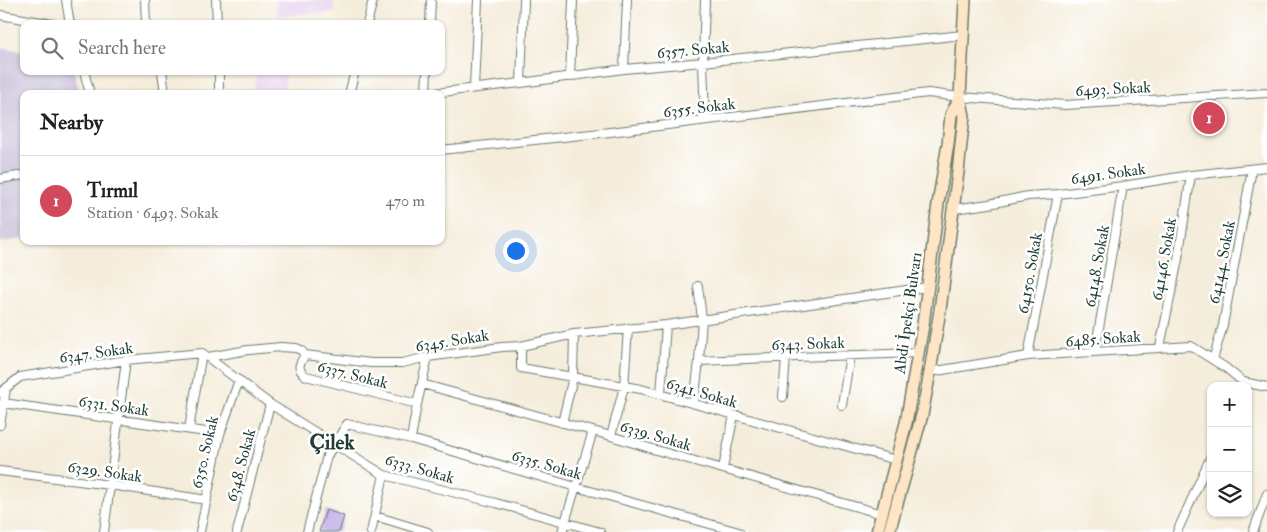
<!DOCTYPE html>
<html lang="en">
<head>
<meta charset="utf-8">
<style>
	:root { --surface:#fff; --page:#f6f6f6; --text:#202124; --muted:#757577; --line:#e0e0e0; --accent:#d1495b }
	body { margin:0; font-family:"IM FELL Double Pica",serif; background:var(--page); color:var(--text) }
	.controls { position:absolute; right:15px; bottom:15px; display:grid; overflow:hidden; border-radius:10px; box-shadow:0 1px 4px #0004 }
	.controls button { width:45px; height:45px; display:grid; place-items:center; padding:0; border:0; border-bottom:1px solid var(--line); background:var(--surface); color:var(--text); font:25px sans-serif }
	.you { position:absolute; left:515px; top:250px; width:18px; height:18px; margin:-12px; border:4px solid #fff; border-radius:50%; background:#1a73e8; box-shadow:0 0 0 8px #1a73e833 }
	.badge { display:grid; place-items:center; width:32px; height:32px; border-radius:50%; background:var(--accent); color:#fff; font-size:16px; font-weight:700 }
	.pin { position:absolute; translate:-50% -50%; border:2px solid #fff; box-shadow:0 1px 5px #0006 }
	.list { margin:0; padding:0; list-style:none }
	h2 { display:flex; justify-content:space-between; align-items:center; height:65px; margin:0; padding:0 20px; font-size:21px }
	h2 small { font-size:16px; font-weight:400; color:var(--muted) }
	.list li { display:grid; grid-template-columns:32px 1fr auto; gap:15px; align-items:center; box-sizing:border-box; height:90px; padding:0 20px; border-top:1px solid var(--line) }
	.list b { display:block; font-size:19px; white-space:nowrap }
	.list p { margin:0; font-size:16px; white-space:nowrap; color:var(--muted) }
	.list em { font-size:16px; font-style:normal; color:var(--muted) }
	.icon { flex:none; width:28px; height:28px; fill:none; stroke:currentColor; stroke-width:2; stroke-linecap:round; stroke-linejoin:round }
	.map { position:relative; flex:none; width:1267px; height:532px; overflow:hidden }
	.search { position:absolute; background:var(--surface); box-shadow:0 1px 4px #0004; left:20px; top:20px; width:425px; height:55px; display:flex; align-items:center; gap:12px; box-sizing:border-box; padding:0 18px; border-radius:10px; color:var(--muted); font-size:19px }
	.panel { position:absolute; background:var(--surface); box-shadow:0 1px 4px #0004; left:20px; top:90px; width:425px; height:155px; border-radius:10px }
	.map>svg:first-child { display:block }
	.built { fill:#e7d2ef }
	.industrial { fill:#c8bfd8 }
	.building { fill:#b49de6 }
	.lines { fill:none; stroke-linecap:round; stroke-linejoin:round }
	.street-casing { stroke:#6a7b6e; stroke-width:10 }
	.secondary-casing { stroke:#6a7b6e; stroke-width:14 }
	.street { stroke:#fff; stroke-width:8 }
	.secondary { stroke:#fee5c5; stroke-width:11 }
	.labels { text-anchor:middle; stroke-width:5; stroke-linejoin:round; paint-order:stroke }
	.street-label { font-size:16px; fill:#1f3d34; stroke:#fff }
	.district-label { font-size:21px; font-weight:bold; fill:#1f3d34; stroke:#fff }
</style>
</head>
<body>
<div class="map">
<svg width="1267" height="532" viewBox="0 0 1267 532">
	<rect width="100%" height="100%" fill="#fff"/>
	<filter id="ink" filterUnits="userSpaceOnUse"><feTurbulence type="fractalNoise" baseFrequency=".02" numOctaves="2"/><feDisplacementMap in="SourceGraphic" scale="10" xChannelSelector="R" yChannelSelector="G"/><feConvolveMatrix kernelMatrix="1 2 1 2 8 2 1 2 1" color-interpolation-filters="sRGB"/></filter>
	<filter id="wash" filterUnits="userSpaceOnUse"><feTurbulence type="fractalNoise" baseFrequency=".0096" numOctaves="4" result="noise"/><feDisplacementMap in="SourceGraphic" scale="20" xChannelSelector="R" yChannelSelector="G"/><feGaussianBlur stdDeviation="1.12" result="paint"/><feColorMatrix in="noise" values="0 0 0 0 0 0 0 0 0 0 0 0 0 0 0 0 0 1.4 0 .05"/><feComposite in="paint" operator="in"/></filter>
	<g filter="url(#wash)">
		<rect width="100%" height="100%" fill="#f5eddb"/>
		<path class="built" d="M 276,0 L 333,0 L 335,12 L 278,16 Z
			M 257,71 L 287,71 L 283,94 L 253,94 Z"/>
		<path class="industrial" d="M 0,47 L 24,51 L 24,71 L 74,71 L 80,94 L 24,94 L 24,238 L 0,243 Z"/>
		<g id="blocks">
			<path class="building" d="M 326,510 L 344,516 L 339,532 L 319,532 Z"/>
		</g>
	</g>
	<g filter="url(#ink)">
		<use href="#blocks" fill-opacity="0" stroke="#6a7b6e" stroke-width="1"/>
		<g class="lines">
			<g class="street-casing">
				<path id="street" d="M 66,0 L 70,24
					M 145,0 L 146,24
					M 216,0 L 217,24
					M 705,0 L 703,62 L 705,120
					M 0,15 L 53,24
					M 367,24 L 373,0
					M 430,24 L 431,0
					M 624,69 L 627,0
					M 84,71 L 90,94
					M 162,71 L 165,94
					M 427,71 L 426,94 L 521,83 L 624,69 L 703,62 L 963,35
					M 570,77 L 573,0
					M 521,83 L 524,0
					M 474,88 L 478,0
					M 219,94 L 219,71
					M 349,94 L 355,71
					M 441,150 L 610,132 L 928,93 L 960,97 L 1065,105 L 1267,93
					M 0,179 L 24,175
					M 954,209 L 989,204 L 1028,196 L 1058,194 L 1123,186 L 1191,175 L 1267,167
					M 521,346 L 521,368 L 641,389 L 896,460
					M 1160,347 L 1178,259 L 1191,175
					M 1095,352 L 1123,186
					M 202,353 L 270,404 L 384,475 L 496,503 L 600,532
					M 305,355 C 299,364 296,369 306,376 L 417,404
					M 1028,356 L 1058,194
					M 208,357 L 248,350 L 281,347 L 296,348 L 301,350 L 305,355 L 371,363 L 402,363 L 428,357 L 502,347 L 521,346 L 574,334 L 666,325 L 927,287
					M 1213,360 L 1223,325 L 1252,169
					M 699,361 L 797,357 L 918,353
					M 930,372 L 1028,356 L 1191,346 L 1226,368 L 1243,382 L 1267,387
					M 422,384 L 611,436 L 656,450 L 882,514
					M 0,393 L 20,377 L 126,360 L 202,353
					M 661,394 L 666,325
					M 783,397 L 786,357
					M 3,403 L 220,434
					M 694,403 L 699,361 L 702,319 L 698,286
					M 842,405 L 850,355
					M 562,423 L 573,377 L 574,334
					M 0,425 L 6,389
					M 189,429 L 202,353
					M 611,436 L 624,387 L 628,328
					M 411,439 L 417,404 L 428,357
					M 723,468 L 734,415
					M 0,471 L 110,485 L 207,500
					M 375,516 L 428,532
					M 104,532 L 126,360
					M 200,532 L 220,434 L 239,380
					M 237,532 L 270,404
					M 307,532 L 327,456 L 347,424 L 411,439 L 576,487 L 739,532
					M 371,532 L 384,475
					M 562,532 L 593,431
					M 1177,532 L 1211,456
					M 1253,532 L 1267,494"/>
			</g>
			<g class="secondary-casing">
				<path id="secondary" d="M 877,532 L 906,423 L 923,325 L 938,204 L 948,144 L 951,115 L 960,97
					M 889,532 L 922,415 L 930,372 L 940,310 L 958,172 L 964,116 L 960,97 L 965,0"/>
			</g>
			<use href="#street" class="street"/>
			<use href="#secondary" class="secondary"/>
		</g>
	</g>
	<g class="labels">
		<g class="street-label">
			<text transform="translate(693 49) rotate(-5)" y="6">6357. Sokak</text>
			<text transform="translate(1113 88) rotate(-3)" y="6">6493. Sokak</text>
			<text transform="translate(699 107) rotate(-7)" y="6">6355. Sokak</text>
			<text transform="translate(1108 173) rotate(-8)" y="6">6491. Sokak</text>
			<text transform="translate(1163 259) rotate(-80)" y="6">64146. Sokak</text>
			<text transform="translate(1221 262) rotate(-79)" y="6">64144. Sokak</text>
			<text transform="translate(1096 266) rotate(-80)" y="6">64148. Sokak</text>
			<text transform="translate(1029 273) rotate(-80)" y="6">64150. Sokak</text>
			<text transform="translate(907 313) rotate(-82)" y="6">Abdi İpekçi Bulvarı</text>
			<text transform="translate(1103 338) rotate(-4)" y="6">6485. Sokak</text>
			<text transform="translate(452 340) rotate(-9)" y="6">6345. Sokak</text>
			<text transform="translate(808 343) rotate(-2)" y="6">6343. Sokak</text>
			<text transform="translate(96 352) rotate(-8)" y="6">6347. Sokak</text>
			<text transform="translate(353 374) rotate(14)" y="6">6337. Sokak</text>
			<text transform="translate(702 392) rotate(16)" y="6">6341. Sokak</text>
			<text transform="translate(114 405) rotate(8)" y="6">6331. Sokak</text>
			<text transform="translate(656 435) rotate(16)" y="6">6339. Sokak</text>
			<text transform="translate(204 452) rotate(-77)" y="6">6350. Sokak</text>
			<text transform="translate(547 464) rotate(16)" y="6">6335. Sokak</text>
			<text transform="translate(240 465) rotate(-75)" y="6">6348. Sokak</text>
			<text transform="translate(420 468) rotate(16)" y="6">6333. Sokak</text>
			<text transform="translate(105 471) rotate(8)" y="6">6329. Sokak</text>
		</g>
		<g class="district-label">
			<text x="332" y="449">Çilek</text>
		</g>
	</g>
</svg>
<div class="controls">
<button>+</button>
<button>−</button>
<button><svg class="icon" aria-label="layers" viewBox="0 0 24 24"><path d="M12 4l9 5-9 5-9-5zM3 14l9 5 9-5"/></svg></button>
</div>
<div class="you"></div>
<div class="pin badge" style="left:1209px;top:118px">1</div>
<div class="search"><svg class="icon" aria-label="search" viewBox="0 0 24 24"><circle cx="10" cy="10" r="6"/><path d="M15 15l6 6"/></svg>Search here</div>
<section class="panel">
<h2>Nearby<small></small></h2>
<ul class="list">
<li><span class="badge">1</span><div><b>Tırmıl</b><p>Station · 6493. Sokak</p></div><em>470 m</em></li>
</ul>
</section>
</div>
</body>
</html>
